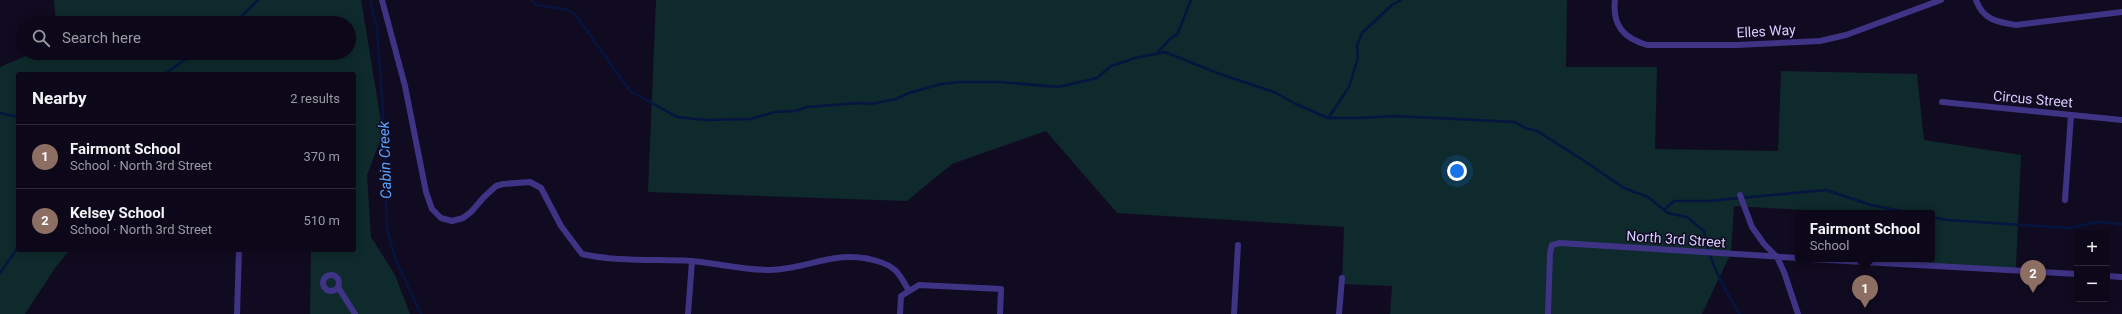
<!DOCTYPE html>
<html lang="en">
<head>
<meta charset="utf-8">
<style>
	:root { --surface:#0d0819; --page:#1b1626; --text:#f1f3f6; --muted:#9a9aa2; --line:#2d2938; --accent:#00c6f7 }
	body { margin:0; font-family:Roboto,sans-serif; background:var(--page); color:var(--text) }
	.controls { position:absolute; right:12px; bottom:12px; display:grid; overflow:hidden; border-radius:4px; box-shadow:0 2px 10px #0003 }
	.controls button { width:36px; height:36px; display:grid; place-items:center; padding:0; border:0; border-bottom:1px solid var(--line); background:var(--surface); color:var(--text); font:20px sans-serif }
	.you { position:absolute; left:1457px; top:171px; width:14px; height:14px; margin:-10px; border:3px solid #fff; border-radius:50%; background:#1a73e8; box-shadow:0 0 0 6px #1a73e833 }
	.badge { display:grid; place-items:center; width:26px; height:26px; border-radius:50%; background:var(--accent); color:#fff; font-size:13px; font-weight:700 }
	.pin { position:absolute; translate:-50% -33px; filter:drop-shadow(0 1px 2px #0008) }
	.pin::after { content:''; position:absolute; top:21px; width:14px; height:12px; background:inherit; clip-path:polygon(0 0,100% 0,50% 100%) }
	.popup { position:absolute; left:1795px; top:210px; width:140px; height:52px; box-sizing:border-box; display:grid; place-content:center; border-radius:4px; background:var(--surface); filter:drop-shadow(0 1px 3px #0005); font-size:13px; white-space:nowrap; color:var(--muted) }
	.popup b { font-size:15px; color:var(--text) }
	.popup::after { content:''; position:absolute; left:50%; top:100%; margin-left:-8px; border:8px solid transparent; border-top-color:var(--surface) }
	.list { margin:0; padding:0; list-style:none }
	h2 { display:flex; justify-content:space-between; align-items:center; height:52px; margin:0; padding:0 16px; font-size:17px }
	h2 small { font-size:13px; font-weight:400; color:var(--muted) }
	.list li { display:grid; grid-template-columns:26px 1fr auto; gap:12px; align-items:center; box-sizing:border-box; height:64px; padding:0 16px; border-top:1px solid var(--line) }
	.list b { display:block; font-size:15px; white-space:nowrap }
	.list p { margin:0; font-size:13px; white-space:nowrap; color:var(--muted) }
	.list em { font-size:13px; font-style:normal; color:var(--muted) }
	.icon { flex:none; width:22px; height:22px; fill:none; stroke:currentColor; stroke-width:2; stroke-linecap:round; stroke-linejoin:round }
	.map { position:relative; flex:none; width:2122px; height:314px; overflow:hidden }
	.search { position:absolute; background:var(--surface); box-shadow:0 2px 10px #0003; left:16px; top:16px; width:340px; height:44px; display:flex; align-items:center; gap:10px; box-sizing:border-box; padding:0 14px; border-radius:22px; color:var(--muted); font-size:15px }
	.panel { position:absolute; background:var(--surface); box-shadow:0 2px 10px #0003; left:16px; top:72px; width:340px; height:180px; border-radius:4px }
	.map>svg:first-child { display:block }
	.green { fill:#0e2a2c }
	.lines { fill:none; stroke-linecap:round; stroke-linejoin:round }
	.stream { stroke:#061540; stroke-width:2.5 }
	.minor { stroke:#3e3384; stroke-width:6 }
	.labels { text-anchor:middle; stroke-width:3; stroke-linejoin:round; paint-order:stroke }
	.street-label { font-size:14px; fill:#d7ccff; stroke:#110b21 }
	.water-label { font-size:15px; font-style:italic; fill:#5aa2ff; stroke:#110b21 }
</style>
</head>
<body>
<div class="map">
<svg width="2122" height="314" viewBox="0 0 2122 314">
	<rect width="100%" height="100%" fill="#110b21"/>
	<path class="green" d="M 54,0 L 361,0 L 383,133 L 367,175 L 371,237 L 395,275 L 410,314 L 310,314 L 311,250 L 354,250 L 354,74 L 18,74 L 18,250 L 70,250 L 55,268 L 25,314 L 0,314 L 0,67 L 33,53 L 349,53 L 349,23 L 56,23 Z
		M 656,0 L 1567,0 L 1566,67 L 1657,67 L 1655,149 L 1778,151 L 1781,71 L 1917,74 L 1924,140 L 2021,155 L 2016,268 L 1852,259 L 1932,259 L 1932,213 L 1856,213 L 1734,206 L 1731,253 L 1702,314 L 1390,314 L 1392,286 L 1342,284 L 1344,227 L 1117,213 L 1046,131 L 952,164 L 907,201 L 648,192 Z"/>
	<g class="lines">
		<path class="stream" d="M 370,0 L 377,28 L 383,111 L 387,229 L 395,258 L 421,314
			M 532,0 L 536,5 L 565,9 L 575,14 L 630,91 L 677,117 L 706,120 L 750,119 L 775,112 L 795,111 L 807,107 L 860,103 L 871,104 L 896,99 L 909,93 L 941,84 L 960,82 L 1000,82 L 1058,87 L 1097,78 L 1111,66 L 1135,58 L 1165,52 L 1220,74 L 1274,92 L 1296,104 L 1328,118 L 1360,118 L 1395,116 L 1515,122 L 1525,128 L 1537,131 L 1583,160 L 1624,188 L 1648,197 L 1668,213 L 1687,217 L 1704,231 C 1708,260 1724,289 1740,314
			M 235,23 L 258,0
			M 1156,54 L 1172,37 L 1177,35 L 1191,0
			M 165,74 L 194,53
			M 0,113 L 18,117
			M 1329,117 L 1349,87 L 1358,58 L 1357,46 L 1362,33 L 1392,5 L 1401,0
			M 1664,210 L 1674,201 L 1709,201 L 1826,190 L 1871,205 L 1912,213
			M 1932,217 L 1947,220 L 2070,228 L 2096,222 L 2122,224
			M 0,273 L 18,247"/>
		<path class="minor" d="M 382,0 L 405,86 L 426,192 L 432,209 L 441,218 L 452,221 L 463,218 L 471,212 L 484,197 L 496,186 L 503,184 L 530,182 L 541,188 L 561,226 L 582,254 C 617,262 655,259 691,261 C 717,263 743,270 770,270 C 807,270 836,248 877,261 C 897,267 899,274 909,291
			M 1615,0 C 1612,26 1624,38 1647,45 L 1736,45 L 1820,41 L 1846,35 L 1941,0
			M 1976,0 C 1983,20 1997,22 2016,25 L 2122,12
			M 1942,102 L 2122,120
			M 1740,195 L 1752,227 L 1764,244 L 1777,257 L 1784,272 L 1798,314
			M 2065,200 L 2071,115
			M 1810,259 L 2077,274
			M323 283a8 8 0 1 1 16 0a8 8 0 1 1-16 0Z
			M 2107,276 L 2122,277
			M 338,287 L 355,314
			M 237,314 L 239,250
			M 688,314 L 692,261
			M 900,314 L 901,296 L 919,285 L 1001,289 L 1000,314
			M 1234,314 L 1238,245
			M 1339,314 L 1342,278
			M 1548,314 L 1550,253 L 1552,245 L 1560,243 L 1798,258"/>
	</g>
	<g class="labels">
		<g class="street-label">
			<text transform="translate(1766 31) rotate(-3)" y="5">Elles Way</text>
			<text transform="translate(2033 99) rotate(5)" y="5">Circus Street</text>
			<text transform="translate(1676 239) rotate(4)" y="5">North 3rd Street</text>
		</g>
		<g class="water-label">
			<text transform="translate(385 160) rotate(-92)" y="5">Cabin Creek</text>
		</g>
	</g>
</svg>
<div class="controls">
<button>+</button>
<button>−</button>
</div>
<div class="you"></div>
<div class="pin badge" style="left:1865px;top:308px;background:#8d6e63">1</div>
<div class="popup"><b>Fairmont School</b>School</div>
<div class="pin badge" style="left:2033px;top:293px;background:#8d6e63">2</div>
<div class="search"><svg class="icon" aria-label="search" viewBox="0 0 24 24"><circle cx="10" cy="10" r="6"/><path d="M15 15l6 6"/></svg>Search here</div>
<section class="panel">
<h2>Nearby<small>2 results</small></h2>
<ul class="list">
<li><span class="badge" style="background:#8d6e63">1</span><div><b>Fairmont School</b><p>School · North 3rd Street</p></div><em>370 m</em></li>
<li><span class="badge" style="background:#8d6e63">2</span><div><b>Kelsey School</b><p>School · North 3rd Street</p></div><em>510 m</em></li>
</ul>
</section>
</div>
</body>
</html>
